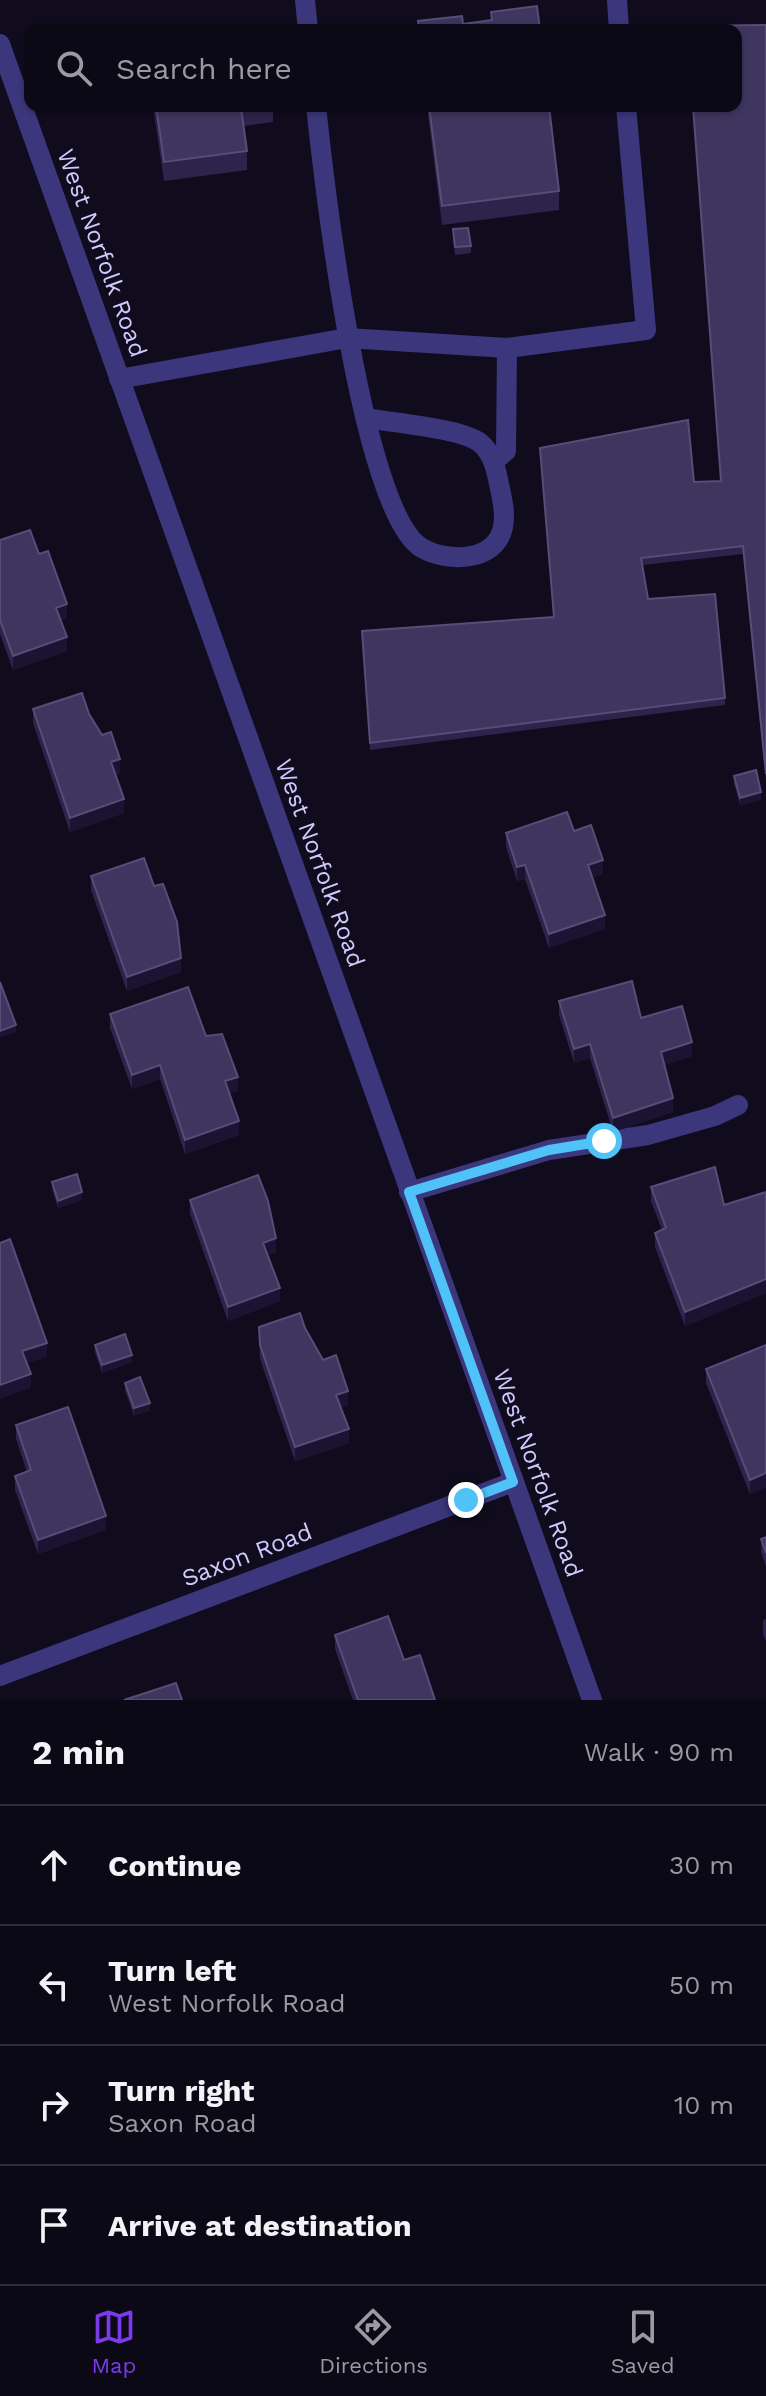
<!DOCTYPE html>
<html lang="en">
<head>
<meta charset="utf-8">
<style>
	:root { --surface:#0c0916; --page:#1a1723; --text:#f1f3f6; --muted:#9a9aa1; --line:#2c2a35; --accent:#7c3aed }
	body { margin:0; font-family:"Work Sans",sans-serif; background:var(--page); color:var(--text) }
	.stop { position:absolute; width:24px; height:24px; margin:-18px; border:6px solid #4fc3f7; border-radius:50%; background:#fff }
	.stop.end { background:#4fc3f7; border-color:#fff; box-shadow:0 2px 8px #0008 }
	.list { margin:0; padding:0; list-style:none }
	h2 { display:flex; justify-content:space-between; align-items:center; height:104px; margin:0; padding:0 32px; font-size:34px }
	h2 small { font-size:26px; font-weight:400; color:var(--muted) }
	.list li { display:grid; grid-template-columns:52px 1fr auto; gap:24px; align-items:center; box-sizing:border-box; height:120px; padding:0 32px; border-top:2px solid var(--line) }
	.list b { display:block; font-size:30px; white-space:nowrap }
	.list p { margin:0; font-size:26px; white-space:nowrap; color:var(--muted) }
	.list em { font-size:26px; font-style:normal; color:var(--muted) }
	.icon { flex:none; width:44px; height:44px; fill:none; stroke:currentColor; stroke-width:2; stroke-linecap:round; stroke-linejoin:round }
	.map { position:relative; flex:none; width:766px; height:1700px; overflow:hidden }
	.search { position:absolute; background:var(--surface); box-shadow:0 2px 6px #0004; left:24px; right:24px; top:24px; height:88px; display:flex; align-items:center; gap:20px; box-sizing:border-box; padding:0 28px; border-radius:16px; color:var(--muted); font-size:30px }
	.sheet { height:584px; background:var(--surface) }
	nav { display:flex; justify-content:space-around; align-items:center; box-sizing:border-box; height:112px; border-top:2px solid var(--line); background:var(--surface); font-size:22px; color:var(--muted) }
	nav a { display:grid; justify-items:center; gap:4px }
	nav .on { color:var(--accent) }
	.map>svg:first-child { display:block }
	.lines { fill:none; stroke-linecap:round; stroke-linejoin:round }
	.service { stroke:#3c377c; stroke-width:20 }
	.minor { stroke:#3c377c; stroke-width:20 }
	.tertiary { stroke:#3c377c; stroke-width:20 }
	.wall { fill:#2d244b }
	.shaded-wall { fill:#1a1331 }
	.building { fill:#3f365f; stroke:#564d78; stroke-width:2 }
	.route { stroke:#4fc3f7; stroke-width:10 }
	.labels { text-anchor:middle; stroke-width:6; stroke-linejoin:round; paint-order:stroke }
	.street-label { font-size:24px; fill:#d1c9fe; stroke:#100c1e }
</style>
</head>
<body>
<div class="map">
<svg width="766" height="1700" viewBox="0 0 766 1700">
	<rect width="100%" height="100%" fill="#100c1e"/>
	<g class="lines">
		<path class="service" d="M 305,0 L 308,30
			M 617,0 L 619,30
			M 316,106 C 324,182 362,514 422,548 C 448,563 496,562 503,527 C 506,510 501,495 498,479 C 495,465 491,451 479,442 C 459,428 393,423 367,418
			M 119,379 L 347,338 L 507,348
			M 494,461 L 506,451 L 507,348 L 646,330 L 626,106
			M 409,1192 L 549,1150 L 648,1135 L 715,1116 L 738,1105"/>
		<path class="minor" d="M 0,1676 L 513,1482"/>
		<path class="tertiary" d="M 0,44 L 592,1700"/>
	</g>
	<path class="wall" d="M 766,25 L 766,782 L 743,554 L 642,565 L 648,599 L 725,698 L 725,705 L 370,750 L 362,639 L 553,617 L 694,482 L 720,481 Z
		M 153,106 L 273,106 L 273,122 L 244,126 L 247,151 L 247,170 L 164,181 Z
		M 427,106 L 549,106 L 559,191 L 559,210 L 442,225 Z
		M 453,236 L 471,246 L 471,253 L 455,255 Z
		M 0,540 L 39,554 L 67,618 L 61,620 L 67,651 L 13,670 L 0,634 Z
		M 33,709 L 120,773 L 116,775 L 124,813 L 70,832 L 33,723 Z
		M 734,776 L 761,800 L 740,805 L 734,783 Z
		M 574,831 L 603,874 L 593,877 L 605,929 L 549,948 L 525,879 L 517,881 L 506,847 L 506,833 Z
		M 91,876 L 181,972 L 127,991 L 91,890 Z
		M 559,1001 L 692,1056 L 664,1065 L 673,1112 L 613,1132 L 590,1058 L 574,1063 L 559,1015 Z
		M 110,1014 L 206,1036 L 238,1091 L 229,1093 L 239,1135 L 185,1154 L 160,1079 L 132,1089 L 110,1028 Z
		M 52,1182 L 82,1200 L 58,1208 L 52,1189 Z
		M 651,1187 L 724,1205 L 766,1192 L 766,1293 L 685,1326 L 655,1247 L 655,1233 L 662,1230 L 651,1201 Z
		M 190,1200 L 276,1252 L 268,1255 L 280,1301 L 228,1321 L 190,1214 Z
		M 259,1327 L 305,1328 L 348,1405 L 341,1407 L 349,1443 L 295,1461 L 260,1359 Z
		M 95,1345 L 132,1362 L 102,1373 L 95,1352 Z
		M 766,1345 L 766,1487 L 750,1494 L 706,1383 L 706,1369 Z
		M 125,1383 L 150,1410 L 134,1416 L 125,1390 Z
		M 16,1425 L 106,1530 L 38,1554 L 15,1490 L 15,1476 L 27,1472 L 16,1439 Z
		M 766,1537 L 766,1567 L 761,1552 L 761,1539 Z
		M 766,1619 L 766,1641 L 763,1634 L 763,1620 Z
		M 335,1635 L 404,1660 L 435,1700 L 353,1700 L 335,1649 Z"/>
	<path class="shaded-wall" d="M 67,604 L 67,618 L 56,621 L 56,608 Z
		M 67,637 L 67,651 L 13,670 L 13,656 Z
		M 120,759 L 120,773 L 111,776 L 111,762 Z
		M 761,792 L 761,800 L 740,805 L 740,798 Z
		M 124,799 L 124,813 L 70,832 L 70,818 Z
		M 603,860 L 603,874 L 588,879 L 588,865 Z
		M 525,865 L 525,879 L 517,881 L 517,867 Z
		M 605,915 L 605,929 L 549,948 L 549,934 Z
		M 181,958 L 181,972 L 127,991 L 127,977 Z
		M 16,1025 L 16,1032 L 0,1038 L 0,1031 Z
		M 692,1042 L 692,1056 L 661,1066 L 661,1052 Z
		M 590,1044 L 590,1058 L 574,1063 L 574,1049 Z
		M 160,1065 L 160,1079 L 132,1089 L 132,1075 Z
		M 238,1077 L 238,1091 L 225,1095 L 225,1081 Z
		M 673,1098 L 673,1112 L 613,1132 L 613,1118 Z
		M 239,1121 L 239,1135 L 185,1154 L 185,1140 Z
		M 82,1192 L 82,1200 L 58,1208 L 58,1201 Z
		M 276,1238 L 276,1252 L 263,1257 L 263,1243 Z
		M 766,1279 L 766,1293 L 685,1326 L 685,1312 Z
		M 280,1288 L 280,1301 L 228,1321 L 228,1307 Z
		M 47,1343 L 47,1357 L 22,1365 L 22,1351 Z
		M 132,1355 L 132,1362 L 102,1373 L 102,1365 Z
		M 31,1374 L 31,1388 L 0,1399 L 0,1385 Z
		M 348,1391 L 348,1405 L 336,1408 L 336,1395 Z
		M 150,1403 L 150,1410 L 134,1416 L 134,1408 Z
		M 349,1429 L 349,1443 L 295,1461 L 295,1447 Z
		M 766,1473 L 766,1487 L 750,1494 L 750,1480 Z
		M 106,1516 L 106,1530 L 38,1554 L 38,1540 Z"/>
	<path class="building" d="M 537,6 L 540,30 L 419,30 L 418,21 L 462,16 L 463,24 L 492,20 L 491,12 Z
		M 766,25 L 766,774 L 743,546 L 641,558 L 648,599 L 715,594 L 725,698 L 370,743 L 362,631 L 554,617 L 540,448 L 688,420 L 694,482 L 721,481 L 693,106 L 736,106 L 736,30 L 688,30 L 687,26 Z
		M 156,106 L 254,106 L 241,108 L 247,151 L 164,162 Z
		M 429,106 L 549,106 L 559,191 L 442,206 Z
		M 468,228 L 471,246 L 455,247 L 453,229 Z
		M 30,530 L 39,554 L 48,551 L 67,604 L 56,608 L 67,637 L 13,656 L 0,620 L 0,540 Z
		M 82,693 L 89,714 L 102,735 L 111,732 L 120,759 L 111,762 L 124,799 L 70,818 L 33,709 Z
		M 756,770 L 761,792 L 740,798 L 734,776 Z
		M 567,812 L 574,831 L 591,825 L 603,860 L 588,865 L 605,915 L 549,934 L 525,865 L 517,867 L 506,833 Z
		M 144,858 L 154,886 L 163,884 L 177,922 L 181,958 L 127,977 L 91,876 Z
		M 632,981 L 641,1018 L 682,1006 L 692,1042 L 661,1052 L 673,1098 L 613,1118 L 590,1044 L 574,1049 L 559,1001 Z
		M 0,982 L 16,1025 L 0,1031 Z
		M 188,987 L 206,1036 L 222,1034 L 238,1077 L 225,1081 L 239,1121 L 185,1140 L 160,1065 L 132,1075 L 110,1014 Z
		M 715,1167 L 724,1205 L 766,1192 L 766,1279 L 685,1312 L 655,1233 L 666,1228 L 651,1187 Z
		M 77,1174 L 82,1192 L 58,1201 L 52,1182 Z
		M 258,1175 L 268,1201 L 276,1238 L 263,1243 L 280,1288 L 228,1307 L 190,1200 Z
		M 10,1239 L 47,1343 L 22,1351 L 31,1374 L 0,1385 L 0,1243 Z
		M 300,1313 L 305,1328 L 323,1360 L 336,1355 L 348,1391 L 336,1395 L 349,1429 L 295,1447 L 260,1345 L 259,1327 Z
		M 125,1334 L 132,1355 L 102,1365 L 95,1345 Z
		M 766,1345 L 766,1473 L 750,1480 L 706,1369 Z
		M 140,1377 L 150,1403 L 134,1408 L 125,1383 Z
		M 68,1407 L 106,1516 L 38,1540 L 15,1476 L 31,1470 L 16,1425 Z
		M 766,1537 L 766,1553 L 761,1539 Z
		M 388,1616 L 404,1660 L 420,1655 L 435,1700 L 358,1700 L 335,1635 Z
		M 176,1683 L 182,1700 L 124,1700 Z"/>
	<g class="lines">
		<path class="route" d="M 466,1500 L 513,1482 L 409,1192 L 549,1150 L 604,1141"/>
	</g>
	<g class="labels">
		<g class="street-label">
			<text transform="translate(102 253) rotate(70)" y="8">West Norfolk Road</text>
			<text transform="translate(320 863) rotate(70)" y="8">West Norfolk Road</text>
			<text transform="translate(538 1473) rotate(70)" y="8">West Norfolk Road</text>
			<text transform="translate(247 1555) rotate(-21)" y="8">Saxon Road</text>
		</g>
	</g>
</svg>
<div class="stop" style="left:604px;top:1141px"></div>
<div class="stop end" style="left:466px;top:1500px"></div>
<div class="search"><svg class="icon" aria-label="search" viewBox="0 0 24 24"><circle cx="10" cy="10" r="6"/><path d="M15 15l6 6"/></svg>Search here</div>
</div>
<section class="sheet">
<h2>2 min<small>Walk · 90 m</small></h2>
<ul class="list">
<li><svg class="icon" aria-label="ahead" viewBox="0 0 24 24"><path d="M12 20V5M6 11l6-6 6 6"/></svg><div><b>Continue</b></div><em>30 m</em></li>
<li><svg class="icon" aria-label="left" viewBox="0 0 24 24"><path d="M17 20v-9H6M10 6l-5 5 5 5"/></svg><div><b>Turn left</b><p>West Norfolk Road</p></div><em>50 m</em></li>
<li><svg class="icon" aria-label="right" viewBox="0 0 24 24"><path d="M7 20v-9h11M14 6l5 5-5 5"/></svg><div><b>Turn right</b><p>Saxon Road</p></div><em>10 m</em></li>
<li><svg class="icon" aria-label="arrive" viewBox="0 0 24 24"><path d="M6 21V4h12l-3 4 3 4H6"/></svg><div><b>Arrive at destination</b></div></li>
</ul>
</section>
<nav>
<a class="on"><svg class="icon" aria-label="map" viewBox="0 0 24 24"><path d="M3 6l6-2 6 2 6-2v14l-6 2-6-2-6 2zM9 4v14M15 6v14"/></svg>Map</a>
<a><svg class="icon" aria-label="directions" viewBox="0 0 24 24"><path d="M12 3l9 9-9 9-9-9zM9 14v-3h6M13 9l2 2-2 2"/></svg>Directions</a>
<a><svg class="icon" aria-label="saved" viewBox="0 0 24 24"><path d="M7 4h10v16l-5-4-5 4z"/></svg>Saved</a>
</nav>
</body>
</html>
